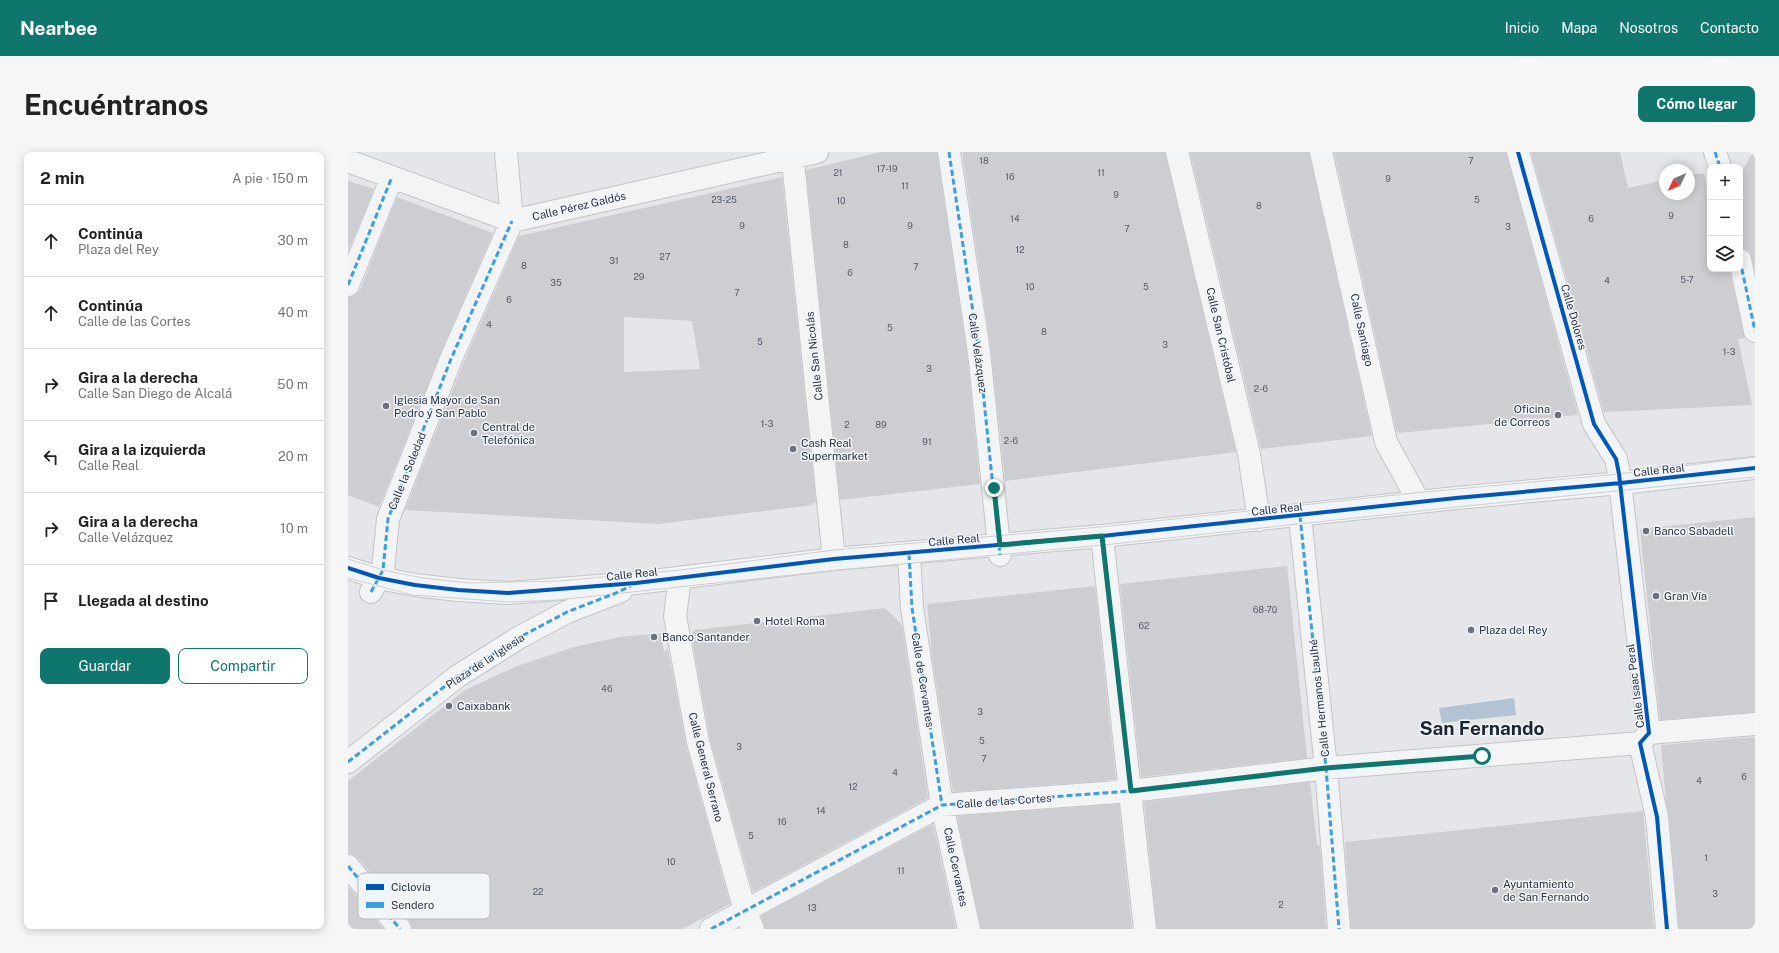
<!DOCTYPE html>
<html lang="es">
<head>
<meta charset="utf-8">
<style>
	:root { --surface:#fff; --page:#f6f6f6; --text:#222; --muted:#767676; --line:#e0e0e0; --accent:#0f766e }
	body { margin:0; font-family:"Public Sans",sans-serif; background:var(--page); color:var(--text) }
	.controls { position:absolute; right:12px; top:12px; display:grid; overflow:hidden; border-radius:8px; box-shadow:0 2px 10px #0003 }
	.controls button { width:36px; height:36px; display:grid; place-items:center; padding:0; border:0; border-bottom:1px solid var(--line); background:var(--surface); color:var(--text); font:20px sans-serif }
	.compass { position:absolute; left:1311px; top:12px; width:36px; height:36px; border-radius:50%; background:var(--surface); box-shadow:0 2px 10px #0003; rotate:226deg }
	.stop { position:absolute; width:12px; height:12px; margin:-9px; border:3px solid #0f766e; border-radius:50%; background:#fff }
	.stop.end { background:#0f766e; border-color:#fff; box-shadow:0 1px 4px #0008 }
	.list { margin:0; padding:0; list-style:none }
	h2 { display:flex; justify-content:space-between; align-items:center; height:52px; margin:0; padding:0 16px; font-size:17px }
	h2 small { font-size:13px; font-weight:400; color:var(--muted) }
	.list li { display:grid; grid-template-columns:26px 1fr auto; gap:12px; align-items:center; box-sizing:border-box; height:72px; padding:0 16px; border-top:1px solid var(--line) }
	.list b { display:block; font-size:15px; white-space:nowrap }
	.list p { margin:0; font-size:13px; white-space:nowrap; color:var(--muted) }
	.list em { font-size:13px; font-style:normal; color:var(--muted) }
	.actions { display:flex; gap:8px; padding:12px 16px }
	.actions a { flex:1; padding:9px 0; border:1px solid var(--accent); border-radius:8px; text-align:center; font-size:14px; color:var(--accent) }
	.actions .main { background:var(--accent); color:#fff }
	.icon { flex:none; width:22px; height:22px; fill:none; stroke:currentColor; stroke-width:2; stroke-linecap:round; stroke-linejoin:round }
	.map { position:relative; flex:none; width:1407px; height:777px; overflow:hidden; border-radius:8px }
	header { display:flex; align-items:center; gap:24px; box-sizing:border-box; height:56px; padding:0 20px; background:var(--accent); color:#fff }
	header strong { font-size:19px }
	nav { display:flex; gap:22px; margin-inline-start:auto; font-size:14px }
	.intro { display:flex; align-items:center; justify-content:space-between; box-sizing:border-box; height:96px; padding:0 24px }
	h1 { margin:0; font-size:28px }
	.button { padding:10px 18px; border-radius:8px; background:var(--accent); color:#fff; font-size:14px; font-weight:700 }
	main { display:flex; gap:24px; padding:0 24px }
	aside { flex:1; background:var(--surface); border-radius:8px; box-shadow:0 2px 10px #0003 }
	.map>svg:first-child { display:block }
	.water { fill:#b3c3d3 }
	.building { fill:#cdced1; fill-rule:evenodd }
	.lines { fill:none; stroke-linecap:round; stroke-linejoin:round }
	.street-casing { stroke:#c2c4c7; stroke-width:24 }
	.street { stroke:#f3f4f6; stroke-width:22 }
	.tram { stroke:#cdced1; stroke-width:1 }
	.quiet { stroke:#3d9de3; stroke-width:3; stroke-dasharray:6 3; stroke-linecap:butt }
	.cycleway-casing { stroke:#f2f5f8; stroke-width:6 }
	.cycleway { stroke:#0057b8; stroke-width:4 }
	.route { stroke:#0f766e; stroke-width:5 }
	.poi-dot { fill:#6c727d; stroke:#f2f5f8; stroke-width:1.5 }
	.labels { text-anchor:middle; stroke-width:3; stroke-linejoin:round; paint-order:stroke }
	.number-label { font-size:9px; fill:#545b67 }
	.street-label { font-size:11px; fill:#2b3443; stroke:#f2f5f8 }
	.poi-label { font-size:11px; fill:#2b3443; stroke:#f2f5f8; text-anchor:start }
	.town-label { font-size:19px; font-weight:bold; fill:#1d2534; stroke:#f2f5f8 }
	.key { fill:#f2f5f8; stroke:#b6bbc2; stroke-width:1 }
	.key-label { font-size:11px; fill:#2b3443 }
</style>
</head>
<body>
<header>
<strong>Nearbee</strong>
<nav><a>Inicio</a><a>Mapa</a><a>Nosotros</a><a>Contacto</a></nav>
</header>
<div class="intro"><h1>Encuéntranos</h1><a class="button">Cómo llegar</a></div>
<main>
<aside>
<h2>2 min<small>A pie · 150 m</small></h2>
<ul class="list">
<li><svg class="icon" aria-label="ahead" viewBox="0 0 24 24"><path d="M12 20V5M6 11l6-6 6 6"/></svg><div><b>Continúa</b><p>Plaza del Rey</p></div><em>30 m</em></li>
<li><svg class="icon" aria-label="ahead" viewBox="0 0 24 24"><path d="M12 20V5M6 11l6-6 6 6"/></svg><div><b>Continúa</b><p>Calle de las Cortes</p></div><em>40 m</em></li>
<li><svg class="icon" aria-label="right" viewBox="0 0 24 24"><path d="M7 20v-9h11M14 6l5 5-5 5"/></svg><div><b>Gira a la derecha</b><p>Calle San Diego de Alcalá</p></div><em>50 m</em></li>
<li><svg class="icon" aria-label="left" viewBox="0 0 24 24"><path d="M17 20v-9H6M10 6l-5 5 5 5"/></svg><div><b>Gira a la izquierda</b><p>Calle Real</p></div><em>20 m</em></li>
<li><svg class="icon" aria-label="right" viewBox="0 0 24 24"><path d="M7 20v-9h11M14 6l5 5-5 5"/></svg><div><b>Gira a la derecha</b><p>Calle Velázquez</p></div><em>10 m</em></li>
<li><svg class="icon" aria-label="arrive" viewBox="0 0 24 24"><path d="M6 21V4h12l-3 4 3 4H6"/></svg><div><b>Llegada al destino</b></div></li>
</ul>
<div class="actions"><a class="main">Guardar</a><a>Compartir</a></div>
</aside>
<div class="map">
<svg width="1407" height="777" viewBox="0 0 1407 777">
	<rect width="100%" height="100%" fill="#e4e6e9"/>
	<path class="water" d="M 1166,546 L 1168,563 L 1094,571 L 1091,556 Z"/>
	<path class="building" d="M 533,0 L 589,0 L 619,202 L 632,332 L 492,348 L 458,18 Z
		M 614,0 L 817,0 L 888,300 L 657,329 L 643,198 Z
		M 842,0 L 961,0 L 1024,284 L 913,297 Z
		M 986,0 L 1158,0 L 1230,263 L 1051,281 L 1048,278 Z
		M 1183,0 L 1272,0 L 1280,36 L 1317,28 L 1317,42 L 1341,42 L 1341,22 L 1356,22 L 1362,51 L 1362,117 L 1381,117 L 1397,186 L 1390,187 L 1404,253 L 1256,260 Z
		M 1405,0 L 1407,0 L 1407,119 L 1402,100 L 1396,96 L 1392,96 L 1392,23 Z
		M 434,25 L 468,351 L 465,351 L 465,353 L 310,372 L 57,358 L 115,212 L 171,84 ZM 276,165 L 344,169 L 352,217 L 276,220 Z
		M 0,29 L 26,37 L 0,100 Z
		M 49,45 L 145,81 L 92,202 L 31,355 L 0,343 L 0,145 L 7,143 L 12,138 Z
		M 1407,365 L 1407,560 L 1312,568 L 1292,377 Z
		M 939,414 L 959,606 L 793,625 L 772,432 Z
		M 747,434 L 768,628 L 605,640 L 584,504 L 579,452 Z
		M 537,456 L 554,473 L 580,646 L 405,740 L 362,587 L 343,481 L 347,478 Z
		M 313,481 L 316,500 L 320,497 L 338,593 L 382,752 L 334,777 L 64,777 L 62,769 L 10,706 L 5,702 L 0,702 L 0,629 L 117,538 L 169,514 L 226,495 L 272,485 Z
		M 1407,585 L 1407,777 L 1331,777 L 1321,664 L 1318,649 L 1313,593 Z
		M 962,630 L 969,693 L 972,693 L 978,777 L 809,777 L 796,650 Z
		M 771,652 L 784,777 L 633,777 L 609,664 Z
		M 1295,659 L 1306,777 L 1003,777 L 997,690 Z
		M 585,672 L 608,777 L 417,777 L 413,764 Z
		M 0,734 L 36,777 L 0,777 Z"/>
	<g class="lines">
		<g class="street-casing">
			<path id="street" d="M 444,0 L 486,407
				M 601,0 L 631,200 L 652,403
				M 829,0 L 901,302 L 911,368
				M 973,0 L 1038,290 L 1066,341 L 1067,350
				M 1170,0 L 1246,272 L 1268,307 L 1271,322 L 1301,581 L 1292,591 L 1309,665 L 1319,777
				M 1367,0 L 1372,15
				M 0,9 L 164,69 L 469,0
				M 1392,108 L 1407,179
				M 0,133 L 44,25
				M 952,364 L 978,616 L 991,777
				M 754,384 L 797,777
				M 561,402 L 564,456 L 594,653 L 621,777
				M 0,416 L 31,426 L 67,433 L 110,438 L 160,441 L 288,431 L 486,407 L 754,384 L 1108,346 L 1273,331 L 1407,316
				M 332,426 L 327,464 L 350,590 L 397,759 L 405,777
				M 23,440 L 35,418 L 40,367 L 103,207 L 164,69 L 158,0
				M 1301,581 L 1407,572
				M 0,610 L 110,524 L 172,485 L 219,460 L 273,439
				M 0,714 L 52,777
				M 363,777 L 594,653 L 783,639 L 978,616 L 1292,591"/>
		</g>
		<use href="#street" class="street"/>
		<path class="tram" d="M 0,407 L 35,418 L 75,426 L 121,431 L 211,429 L 333,418 L 486,398 L 752,375 L 1066,341 L 1271,322 L 1407,305
			M 0,426 L 65,443 L 161,450 L 209,448 L 490,418 L 755,393 L 1109,355 L 1407,325"/>
		<path class="quiet" d="M 601,0 L 631,200 L 652,403
			M 1367,0 L 1372,15
			M 1392,108 L 1407,179
			M 0,133 L 44,25
			M 952,364 L 978,616 L 991,777
			M 561,402 L 564,456 L 594,653
			M 23,440 L 35,418 L 40,367 L 103,207 L 164,69
			M 0,610 L 110,524 L 172,485 L 219,460 L 268,441 L 283,434
			M 0,714 L 52,777
			M 363,777 L 594,653 L 783,639 L 978,616"/>
		<g class="cycleway-casing">
			<path id="cycleway" d="M 1170,0 L 1246,272 L 1268,307 L 1271,322 L 1301,581 L 1292,591 L 1309,665 L 1319,777
				M 0,416 L 31,426 L 67,433 L 110,438 L 160,441 L 288,431 L 486,407 L 754,384 L 1108,346 L 1273,331 L 1407,316"/>
		</g>
		<use href="#cycleway" class="cycleway"/>
	</g>
	<g class="lines">
		<path class="route" d="M 646,336 L 652,393 L 754,384 L 783,639 L 978,616 L 1134,604"/>
	</g>
	<g class="poi-dot">
		<circle cx="38" cy="254" r="4"/>
		<circle cx="1210" cy="263" r="4"/>
		<circle cx="126" cy="281" r="4"/>
		<circle cx="445" cy="297" r="4"/>
		<circle cx="1298" cy="379" r="4"/>
		<circle cx="1308" cy="444" r="4"/>
		<circle cx="409" cy="469" r="4"/>
		<circle cx="1123" cy="478" r="4"/>
		<circle cx="306" cy="485" r="4"/>
		<circle cx="101" cy="554" r="4"/>
		<circle cx="1147" cy="738" r="4"/>
	</g>
	<g class="labels">
		<g class="number-label">
			<text x="636" y="12">18</text>
			<text x="1123" y="12">7</text>
			<text x="539" y="20">17-19</text>
			<text x="490" y="24">21</text>
			<text x="753" y="24">11</text>
			<text x="662" y="28">16</text>
			<text x="1040" y="30">9</text>
			<text x="557" y="37">11</text>
			<text x="768" y="46">9</text>
			<text x="376" y="51">23-25</text>
			<text x="1129" y="51">5</text>
			<text x="493" y="52">10</text>
			<text x="911" y="57">8</text>
			<text x="1323" y="67">9</text>
			<text x="667" y="70">14</text>
			<text x="1243" y="70">6</text>
			<text x="394" y="77">9</text>
			<text x="562" y="77">9</text>
			<text x="1160" y="78">3</text>
			<text x="779" y="80">7</text>
			<text x="498" y="96">8</text>
			<text x="672" y="101">12</text>
			<text x="317" y="108">27</text>
			<text x="266" y="112">31</text>
			<text x="176" y="117">8</text>
			<text x="568" y="118">7</text>
			<text x="502" y="124">6</text>
			<text x="291" y="128">29</text>
			<text x="1339" y="131">5-7</text>
			<text x="1259" y="132">4</text>
			<text x="208" y="134">35</text>
			<text x="682" y="138">10</text>
			<text x="798" y="138">5</text>
			<text x="389" y="144">7</text>
			<text x="161" y="151">6</text>
			<text x="141" y="176">4</text>
			<text x="542" y="179">5</text>
			<text x="696" y="183">8</text>
			<text x="412" y="193">5</text>
			<text x="817" y="196">3</text>
			<text x="1381" y="203">1-3</text>
			<text x="581" y="220">3</text>
			<text x="913" y="240">2-6</text>
			<text x="419" y="275">1-3</text>
			<text x="499" y="276">2</text>
			<text x="533" y="276">89</text>
			<text x="663" y="292">2-6</text>
			<text x="579" y="293">91</text>
			<text x="917" y="461">68-70</text>
			<text x="796" y="477">62</text>
			<text x="259" y="540">46</text>
			<text x="632" y="563">3</text>
			<text x="634" y="592">5</text>
			<text x="391" y="598">3</text>
			<text x="636" y="610">7</text>
			<text x="547" y="624">4</text>
			<text x="1396" y="628">6</text>
			<text x="1351" y="632">4</text>
			<text x="505" y="638">12</text>
			<text x="473" y="662">14</text>
			<text x="434" y="673">16</text>
			<text x="403" y="687">5</text>
			<text x="1358" y="709">1</text>
			<text x="323" y="713">10</text>
			<text x="553" y="722">11</text>
			<text x="190" y="743">22</text>
			<text x="1367" y="745">3</text>
			<text x="933" y="756">2</text>
			<text x="464" y="759">13</text>
		</g>
		<g class="street-label">
			<text transform="translate(231 54) rotate(-13)" y="4">Calle Pérez Galdós</text>
			<text transform="translate(1226 165) rotate(74)" y="4">Calle Dolores</text>
			<text transform="translate(1014 178) rotate(78)" y="4">Calle Santiago</text>
			<text transform="translate(873 183) rotate(77)" y="4">Calle San Cristóbal</text>
			<text transform="translate(630 201) rotate(82)" y="4">Calle Velázquez</text>
			<text transform="translate(466 204) rotate(-96)" y="4">Calle San Nicolás</text>
			<text transform="translate(1311 318) rotate(-6)" y="4">Calle Real</text>
			<text transform="translate(59 319) rotate(-68)" y="4">Calle la Soledad</text>
			<text transform="translate(929 357) rotate(-6)" y="4">Calle Real</text>
			<text transform="translate(606 388) rotate(-5)" y="4">Calle Real</text>
			<text transform="translate(284 422) rotate(-6)" y="4">Calle Real</text>
			<text transform="translate(137 509) rotate(-33)" y="4">Plaza de la Iglesia</text>
			<text transform="translate(575 528) rotate(81)" y="4">Calle de Cervantes</text>
			<text transform="translate(1287 534) rotate(-97)" y="4">Calle Isaac Peral</text>
			<text transform="translate(971 546) rotate(-96)" y="4">Calle Hermanos Laulhé</text>
			<text transform="translate(358 615) rotate(76)" y="4">Calle General Serrano</text>
			<text transform="translate(656 649) rotate(-4)" y="4">Calle de las Cortes</text>
			<text transform="translate(608 715) rotate(78)" y="4">Calle Cervantes</text>
		</g>
		<g class="poi-label">
			<text x="46" y="252">Iglesia Mayor de San<tspan x="46" dy="13">Pedro y San Pablo</tspan></text>
			<text x="1202" y="261" text-anchor="end">Oficina<tspan x="1202" dy="13">de Correos</tspan></text>
			<text x="134" y="279">Central de<tspan x="134" dy="13">Telefónica</tspan></text>
			<text x="453" y="295">Cash Real<tspan x="453" dy="13">Supermarket</tspan></text>
			<text x="1306" y="383">Banco Sabadell</text>
			<text x="1316" y="448">Gran Vía</text>
			<text x="417" y="473">Hotel Roma</text>
			<text x="1131" y="482">Plaza del Rey</text>
			<text x="314" y="489">Banco Santander</text>
			<text x="109" y="558">Caixabank</text>
			<text x="1155" y="736">Ayuntamiento<tspan x="1155" dy="13">de San Fernando</tspan></text>
		</g>
		<g class="town-label">
			<text x="1134" y="583">San Fernando</text>
		</g>
	</g>
	<rect x="10" y="721" width="132" height="46" rx="6" class="key"/>
	<rect x="18" y="732" width="18" height="6" fill="#0057b8"/>
	<rect x="18" y="750" width="18" height="6" fill="#3d9de3"/>
	<g class="key-label">
		<text x="43" y="739">Ciclovía</text>
		<text x="43" y="757">Sendero</text>
	</g>
</svg>
<div class="controls">
<button>+</button>
<button>−</button>
<button><svg class="icon" aria-label="layers" viewBox="0 0 24 24"><path d="M12 4l9 5-9 5-9-5zM3 14l9 5 9-5"/></svg></button>
</div>
<svg class="compass" viewBox="-18 -18 36 36"><path d="M0-13l5 13h-10z" fill="#e53935"/><path d="M0 13l5-13h-10z" fill="#767676"/></svg>
<div class="stop" style="left:1134px;top:604px"></div>
<div class="stop end" style="left:646px;top:336px"></div>
</div>
</main>
</body>
</html>
